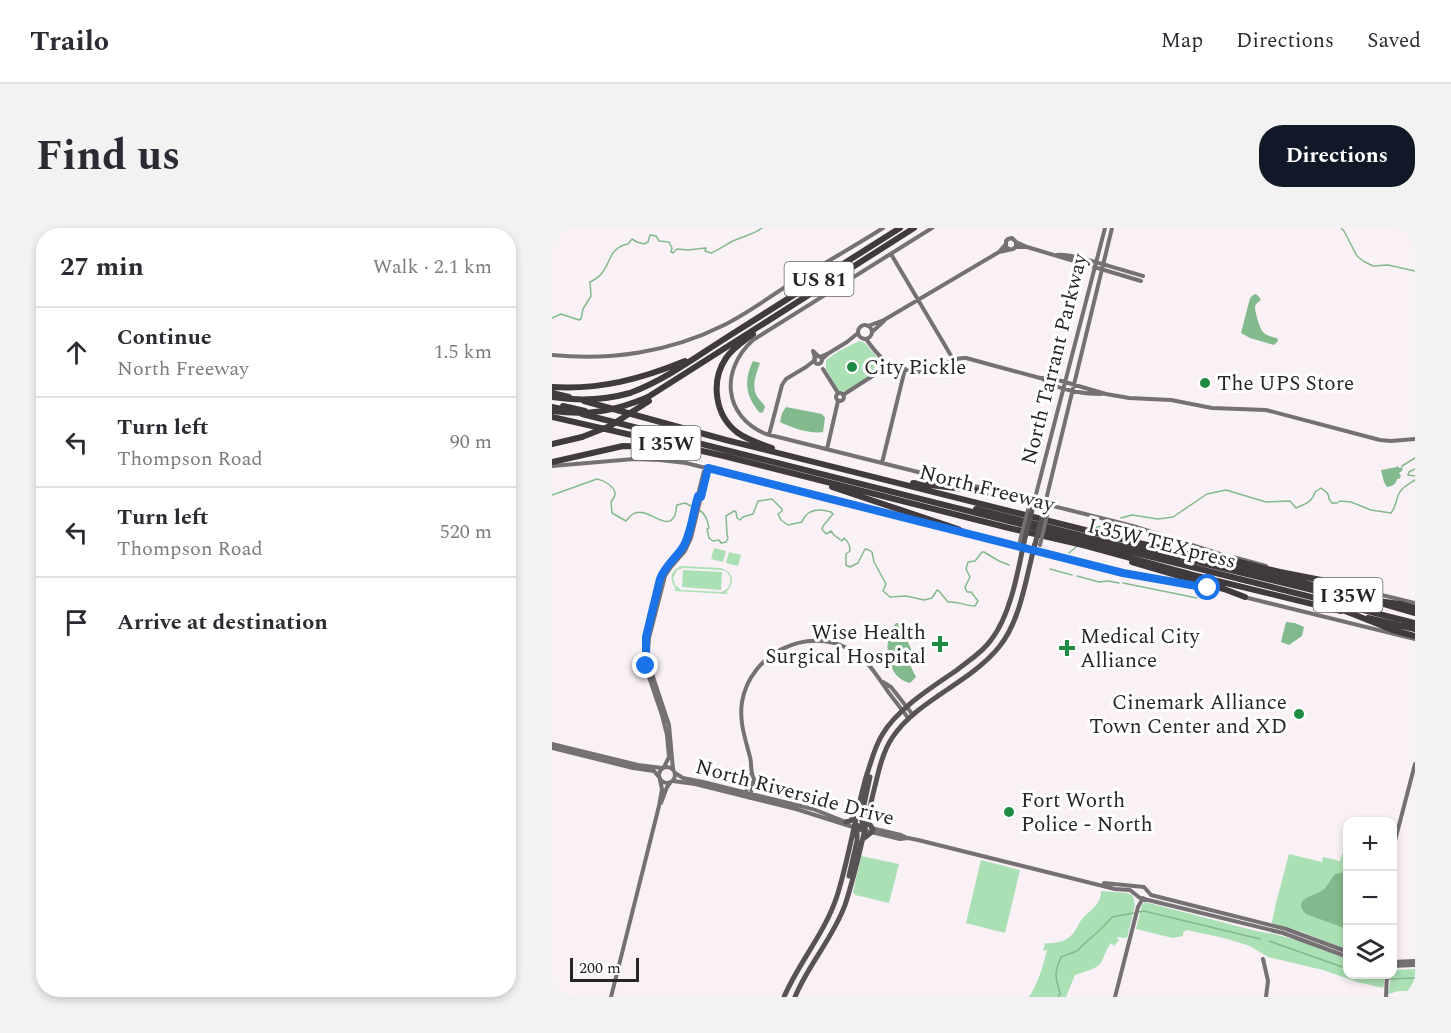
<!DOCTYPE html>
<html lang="en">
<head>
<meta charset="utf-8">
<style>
	:root { --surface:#fff; --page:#f2f2f3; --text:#2b2b33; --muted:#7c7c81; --line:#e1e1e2; --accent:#111827 }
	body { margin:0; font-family:Spectral,serif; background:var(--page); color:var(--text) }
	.controls { position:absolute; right:18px; bottom:18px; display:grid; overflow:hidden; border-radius:12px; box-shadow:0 3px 9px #0003 }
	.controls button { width:54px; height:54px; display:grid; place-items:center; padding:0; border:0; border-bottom:2px solid var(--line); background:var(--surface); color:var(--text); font:30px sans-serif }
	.scale { position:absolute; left:18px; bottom:15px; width:69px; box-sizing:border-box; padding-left:6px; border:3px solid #282527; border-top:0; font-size:16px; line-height:21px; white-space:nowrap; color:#282527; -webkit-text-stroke:4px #fff; paint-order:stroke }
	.stop { position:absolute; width:18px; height:18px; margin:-14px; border:4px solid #1a73e8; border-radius:50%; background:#fff }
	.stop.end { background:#1a73e8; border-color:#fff; box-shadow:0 2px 6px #0008 }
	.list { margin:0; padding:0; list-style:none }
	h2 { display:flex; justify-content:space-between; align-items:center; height:78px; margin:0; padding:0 24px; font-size:26px }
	h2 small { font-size:20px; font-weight:400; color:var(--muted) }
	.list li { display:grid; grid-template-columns:39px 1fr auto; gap:18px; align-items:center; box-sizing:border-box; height:90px; padding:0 24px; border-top:2px solid var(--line) }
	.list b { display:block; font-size:22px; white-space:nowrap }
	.list p { margin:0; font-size:20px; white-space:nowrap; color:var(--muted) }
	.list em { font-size:20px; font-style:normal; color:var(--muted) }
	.icon { flex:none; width:33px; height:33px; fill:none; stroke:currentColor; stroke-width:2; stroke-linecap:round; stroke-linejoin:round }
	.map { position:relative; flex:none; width:863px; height:769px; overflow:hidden; border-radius:24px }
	header { display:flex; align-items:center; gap:36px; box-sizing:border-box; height:84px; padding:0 30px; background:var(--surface); border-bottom:2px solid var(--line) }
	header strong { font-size:28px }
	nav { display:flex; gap:33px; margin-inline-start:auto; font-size:21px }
	.intro { display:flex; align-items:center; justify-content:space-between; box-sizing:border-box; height:144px; padding:0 36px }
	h1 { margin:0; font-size:42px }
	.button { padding:15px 27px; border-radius:24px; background:var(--accent); color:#fff; font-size:21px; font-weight:700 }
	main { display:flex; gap:36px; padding:0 36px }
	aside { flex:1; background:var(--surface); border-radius:24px; box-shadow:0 3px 9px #0003 }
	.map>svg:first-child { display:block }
	.green { fill:#abe0b4; fill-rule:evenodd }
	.water { fill:#83ba8d }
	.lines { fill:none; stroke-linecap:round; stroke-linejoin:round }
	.stream { stroke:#83ba8d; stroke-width:1.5 }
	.secondary { stroke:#757073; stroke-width:4 }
	.primary { stroke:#585255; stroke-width:5 }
	.highway { stroke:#40393d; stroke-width:6 }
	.secondary-bridge { stroke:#757073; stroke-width:4 }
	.primary-bridge { stroke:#585255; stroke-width:5 }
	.highway-bridge { stroke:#40393d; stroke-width:6 }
	.route { stroke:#1a73e8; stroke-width:8 }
	.poi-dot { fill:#1e8b43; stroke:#fff; stroke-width:2 }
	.labels { text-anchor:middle; stroke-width:6; stroke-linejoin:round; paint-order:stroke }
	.shield { fill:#fff; stroke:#686668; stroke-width:1.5 }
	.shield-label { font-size:20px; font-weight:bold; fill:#282527 }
	.street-label { font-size:21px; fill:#282527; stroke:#fff }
	.poi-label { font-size:21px; fill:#282527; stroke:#fff; text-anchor:start }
</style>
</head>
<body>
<header>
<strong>Trailo</strong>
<nav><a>Map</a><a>Directions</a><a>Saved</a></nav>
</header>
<div class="intro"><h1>Find us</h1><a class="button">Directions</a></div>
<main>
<aside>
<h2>27 min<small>Walk · 2.1 km</small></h2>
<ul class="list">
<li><svg class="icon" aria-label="ahead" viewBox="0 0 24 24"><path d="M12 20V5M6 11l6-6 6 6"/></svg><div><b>Continue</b><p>North Freeway</p></div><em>1.5 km</em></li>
<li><svg class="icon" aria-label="left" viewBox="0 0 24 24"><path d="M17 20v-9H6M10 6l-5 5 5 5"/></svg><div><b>Turn left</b><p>Thompson Road</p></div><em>90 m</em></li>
<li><svg class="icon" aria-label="left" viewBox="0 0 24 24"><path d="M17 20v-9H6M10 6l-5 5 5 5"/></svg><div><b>Turn left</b><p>Thompson Road</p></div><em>520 m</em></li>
<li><svg class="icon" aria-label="arrive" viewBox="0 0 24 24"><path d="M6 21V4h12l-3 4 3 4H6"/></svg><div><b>Arrive at destination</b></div></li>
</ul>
</aside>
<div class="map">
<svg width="863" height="769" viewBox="0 0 863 769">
	<rect width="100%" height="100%" fill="#f9f1f6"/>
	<path class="green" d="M 307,113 L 312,114 L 329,134 C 322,147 304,162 288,164 L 286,162 L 274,141 L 274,132 L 287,123 Z
		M 162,320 L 174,323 L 171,334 L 159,331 Z
		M 177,324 L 189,327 L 186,338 L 174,335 Z
		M 129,338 L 168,340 C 181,343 184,355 174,364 L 176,366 L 122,363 L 124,361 C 117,352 118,343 129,338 ZM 131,340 L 170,342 L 175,344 L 178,349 C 180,356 176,362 169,364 L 129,362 L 123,357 L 121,350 L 125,342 Z
		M 131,342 L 170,344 L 169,362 L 130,359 Z
		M 737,626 L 770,634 L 771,629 L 788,633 L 790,626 L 795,627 L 795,722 L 750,704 L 721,696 L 720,694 L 724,675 Z
		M 309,628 L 347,636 L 337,675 L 303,667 L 301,664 Z
		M 429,632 L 468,642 L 453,705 L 414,695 Z
		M 549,663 L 576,665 L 581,668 L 583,677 L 575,710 L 564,709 L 567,712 L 562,718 L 559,715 C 553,722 552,732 547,737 C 541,742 531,744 523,747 L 514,769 L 477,769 C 486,755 491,739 495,722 L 491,723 L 493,715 C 504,716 517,713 523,703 C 526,699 527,694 530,691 C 539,681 549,677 549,663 Z
		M 593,674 L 704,703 L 722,706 L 751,714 L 795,731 L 796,746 L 832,747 L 832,756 L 831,760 L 805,754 L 771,742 L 716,729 L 698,718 L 672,710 L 634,702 L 631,705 L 631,708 L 621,710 L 584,701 L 590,677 Z
		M 863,741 L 863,763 L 847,763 L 836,766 L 841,742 Z"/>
	<path class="water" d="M 704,66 L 708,70 L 709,72 C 705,75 703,76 703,80 C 703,83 708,102 711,104 C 714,108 721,109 725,110 L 726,113 L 722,117 L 698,110 L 689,105 L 698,70 L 701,67 Z
		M 201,133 L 208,135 C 204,147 198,160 207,171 C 209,174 212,176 213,179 L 211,184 L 208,185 C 194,169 191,153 201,133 Z
		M 234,179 L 270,186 L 273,190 L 271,204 C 258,206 240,200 228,194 L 230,185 Z
		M 845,237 L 847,240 L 851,239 L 850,243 L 847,245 L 849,248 L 847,251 L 845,251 C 844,256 841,258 835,259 L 832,254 L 829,242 L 845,239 Z
		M 734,394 L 743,395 L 752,399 L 750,408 L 737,417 L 729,414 Z
		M 344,395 L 354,396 L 357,401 L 356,414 L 359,421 L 357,435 L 364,449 L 358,455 C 334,450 329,412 344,395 Z
		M 795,644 L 796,644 L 795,713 L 791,710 L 795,706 L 792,700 L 754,686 C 738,670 765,668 772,661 C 777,657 779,650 783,646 Z"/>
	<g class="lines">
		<path class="stream" d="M 789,0 L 792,3 L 805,28 L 811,33 L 821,38 L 836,37 L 863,43
			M 0,90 L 9,86 L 27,92 L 29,91 L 31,81 L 39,68 L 38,54 C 42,52 47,49 50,45 C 60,32 57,20 76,16 L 80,11 L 85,14 L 92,16 L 96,14 L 98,7 L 104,8 L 107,13 L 117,14 L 120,20 L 119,24 L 121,25 L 125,21 L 136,22 L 153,20 L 154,20 L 153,23 L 159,25 C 167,22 173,17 181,13 C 191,8 201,7 210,0
			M 850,238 L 863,230
			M 863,241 L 857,244 L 856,247 L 863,248
			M 0,267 L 45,251 C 51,252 62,258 63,265 C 64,268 60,272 59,274 L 60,285 L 74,293 C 76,291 78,288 81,286 C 95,277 115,306 123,287 C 124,284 124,281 125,277 L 133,275 L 143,280
			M 147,282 C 153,285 156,294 157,300 L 155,301 L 157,310 L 161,313 L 167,312 L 169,315 L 174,314 L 176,310 L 175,306 L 174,288 L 182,283 L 184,284 L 185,290 L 188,292 L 191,289 L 201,286 L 206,273 L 220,271 L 230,281 L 230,283 L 226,286 L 229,292 L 236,297 L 250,294 C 255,281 266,280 279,284 L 281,286 L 271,298 L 270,301 L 274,306 L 279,303 L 282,307 L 290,313 L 292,310 C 296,313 298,318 298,323 L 294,326 L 294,337 L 298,339 L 306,335 L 313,321 L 317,322 L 320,324 L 322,334 L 334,356 L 331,363 L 338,369 L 354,368 L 372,372 L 380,370 L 385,362 L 387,363 L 396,374 C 406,373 413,378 423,378 L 426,373 L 419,364 L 415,364 L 413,359 L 418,349 L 414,341 L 416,334 L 423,333 L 430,324 L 432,324 L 447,333 L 457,337
			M 569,290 L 580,287 L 606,291 L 621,289 L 655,266 L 674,262 L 714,274 L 738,273 L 744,280 C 754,276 760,274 763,264 L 769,260 C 774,264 777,265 777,271 L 780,275 L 785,275 L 788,273 L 799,274 L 819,282 L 839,285 C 843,280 843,277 845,271 C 847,261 855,257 863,252
			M 542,300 L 553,297
			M 517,325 L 524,319
			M 498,341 L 520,347
			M 525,348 L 547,354 L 556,353 L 567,355
			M 571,355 L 645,370
			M 587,684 L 592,683 L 708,711
			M 717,713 L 796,741
			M 811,746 L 818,749 L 832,750
			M 837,751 L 863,750
			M 506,769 L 508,766 C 504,748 501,748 509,729 L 525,723 L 531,717 L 551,699 L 560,689 L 582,685"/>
		<path class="secondary" d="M 380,0 L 201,112 C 168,142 171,188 214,206 L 434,261
			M 464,19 L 475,19 L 464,14
			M 475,19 L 589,53
			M 447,24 L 461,21 L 464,19 L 464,14 L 460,10 L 456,11 L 454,13 L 454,19 L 457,21
			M 339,26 L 401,131
			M 505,27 C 518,24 575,44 591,48
			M306 104a7 7 0 1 1 14 0a7 7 0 1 1-14 0Z
			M 316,98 L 332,92 L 447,24 L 453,17
			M 320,104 L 332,93
			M 314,111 C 319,118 326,127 333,133 C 342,140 367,147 379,143 C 392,139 399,129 414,130 L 488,150 L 499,150 L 554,166 L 577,170 L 619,172 L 660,180 L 714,182 L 828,212 L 839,213 L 863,211
			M 277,125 L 295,114 L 306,105
			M 0,127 C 58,133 118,124 170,98 C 195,86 217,69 241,54 C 271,36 301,19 331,0
			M262 132a4 4 0 1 1 8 0a4 4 0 1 1-8 0Z
			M 268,129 L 277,125 L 270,131
			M 263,130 L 261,123 L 266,128
			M 271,141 L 286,165
			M 489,150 C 505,162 531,166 550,166
			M284 169a4 4 0 1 1 8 0a4 4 0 1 1-8 0Z
			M 291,167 L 322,147 L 333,133
			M 217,207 L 230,157 L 234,151 L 254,139 L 263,132
			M 275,221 L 286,173
			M 330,235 L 353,141
			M 0,238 L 82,231 L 108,232 L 134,235 L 398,301
			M 461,268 L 581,298 L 674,328
			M 482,274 L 553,0
			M 493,276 L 560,0
			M 411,304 L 571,345 L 621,353 L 664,362
			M 681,329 L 714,338
			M 768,352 L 863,375
			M 692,369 L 863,411
			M 331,454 L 339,459 L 361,487
			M 0,516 L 86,537 L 110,540
			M 0,520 L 81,540 L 102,543 L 107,549
			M107 547a8 8 0 1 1 16 0a8 8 0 1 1-16 0Z
			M 112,539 L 117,529 L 115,507 L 110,487 L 96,446 L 93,430 L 94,409 L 110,347 L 116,337 L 130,321 L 136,307 L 153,239
			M 121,541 L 117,497 L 97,437 L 96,423 L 97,410 L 113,348 L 119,339 L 133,323 L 139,310 L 156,240
			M 123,545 L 131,550 L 151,554 L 261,581 L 294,594
			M 121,553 L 143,556 L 244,581 L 304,600
			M 194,566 L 197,550 L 199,547
			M 198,570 L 202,551 C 198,544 200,536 198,529 C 193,510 187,493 190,474 C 198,426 254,398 297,421 C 316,431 325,448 337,465 C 344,474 350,482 357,491
			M 109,575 L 115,559 L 118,555
			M 319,600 L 349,607 L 355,610
			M 311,602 L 348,611 L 356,610 L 366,612 L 563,661 L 578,662 L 588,670 L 731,705 L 796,729
			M 840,624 L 863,536
			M 552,655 L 592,659 L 599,667 L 603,668 L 734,701 L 796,724
			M 711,731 L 716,753 L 714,769
			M 840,734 L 863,733
			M 840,738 L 863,737
			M 59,769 L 107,578 L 110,561 L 108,552
			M 563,769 L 586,679 L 591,670
			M 834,769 L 835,746"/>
		<path class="primary" d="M 316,589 L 316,594 L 321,601
			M 294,594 L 298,593 L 303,589
			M 310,602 L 310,586 L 318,549
			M 311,611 L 320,604
			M 297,648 L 305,613 L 305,597
			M 232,769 C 247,734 273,705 285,668 C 297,630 303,589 314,549 C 319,535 322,520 330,507 C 345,481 380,459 405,442 C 417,432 430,425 439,412 C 458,388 466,344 472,314
			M 243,769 C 256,737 281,710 293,677 C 305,641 312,603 321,566 C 326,547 329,527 340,510 C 365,472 418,455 447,419 C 469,392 474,349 483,316"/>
		<path class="highway" d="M 201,106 C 192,113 181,120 174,130 C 158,154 163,188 186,205 C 196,212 208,216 220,220
			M 0,159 C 48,162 89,151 133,133
			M 0,165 L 17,169
			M 78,165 C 115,151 145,128 177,108 C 234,72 291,36 348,0
			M 96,169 L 362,0
			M 32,173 L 174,212 L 561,309 L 690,339 L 799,367
			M 11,178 L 33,183
			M 0,179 L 14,182
			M 30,186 L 863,395
			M 0,189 L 172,228 L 457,300 L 531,317 L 641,347 L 789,383
			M 0,216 L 30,209
			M 0,234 L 71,218 L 106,219 L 129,222
			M 361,255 L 429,263 L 456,269 L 461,268
			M 280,259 L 406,301 L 411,304
			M 424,281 L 574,319
			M 576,319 L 580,318 L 773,365
			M 659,327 L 728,344 L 769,352
			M 580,334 L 672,361 L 693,369
			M 832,376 L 863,385
			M 848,376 L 863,380
			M 816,390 L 863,401
			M 841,402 L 863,408"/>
		<path class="secondary-bridge" d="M 468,313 L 477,278
			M 488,317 L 496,283"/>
		<path class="primary-bridge" d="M 472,314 L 481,278
			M 483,316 L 492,282"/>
		<path class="highway-bridge" d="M 0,169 C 26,173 53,172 78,165
			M 0,183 C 37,188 63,183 96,169
			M 30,209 L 58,198 L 97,173
			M 788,368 L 848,376
			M 783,379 L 841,402"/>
	</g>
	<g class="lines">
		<path class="route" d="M 94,438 L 94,409 L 108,351 C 113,338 123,331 131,319 C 139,306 141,284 146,268 L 149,269 L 156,240 L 571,345 L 656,360"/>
	</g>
	<g class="poi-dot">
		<circle cx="300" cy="139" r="6"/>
		<circle cx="653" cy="155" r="6"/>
		<path d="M385 407h6v6h6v6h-6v6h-6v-6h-6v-6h6z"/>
		<path d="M512 411h6v6h6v6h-6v6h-6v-6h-6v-6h6z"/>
		<circle cx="747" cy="486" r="6"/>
		<circle cx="457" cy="584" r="6"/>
	</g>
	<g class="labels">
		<g class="shield">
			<rect x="232.5" y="34" width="69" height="34" rx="4.5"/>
			<rect x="79.5" y="198" width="69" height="34" rx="4.5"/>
			<rect x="761.5" y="350" width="69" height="34" rx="4.5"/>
		</g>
		<g class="shield-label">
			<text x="267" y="58">US 81</text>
			<text x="114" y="222">I 35W</text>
			<text x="796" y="374">I 35W</text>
		</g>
		<g class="street-label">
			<text transform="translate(502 131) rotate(-76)" y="7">North Tarrant Parkway</text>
			<text transform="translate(435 260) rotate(14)" y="7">North Freeway</text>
			<text transform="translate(610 315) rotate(14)" y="7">I 35W TEXpress</text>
			<text transform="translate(243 564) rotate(15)" y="7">North Riverside Drive</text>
		</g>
		<g class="poi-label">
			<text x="312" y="146">City Pickle</text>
			<text x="665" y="162">The UPS Store</text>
			<text x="374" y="411" text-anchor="end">Wise Health<tspan x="374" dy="24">Surgical Hospital</tspan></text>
			<text x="528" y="415">Medical City<tspan x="528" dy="24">Alliance</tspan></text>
			<text x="735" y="481" text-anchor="end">Cinemark Alliance<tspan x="735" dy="24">Town Center and XD</tspan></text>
			<text x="469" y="579">Fort Worth<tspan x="469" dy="24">Police - North</tspan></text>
		</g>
	</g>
</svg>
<div class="controls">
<button>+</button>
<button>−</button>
<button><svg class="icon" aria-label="layers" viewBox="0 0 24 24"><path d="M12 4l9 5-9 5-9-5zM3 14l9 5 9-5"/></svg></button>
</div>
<div class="scale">200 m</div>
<div class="stop" style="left:656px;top:360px"></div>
<div class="stop end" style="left:94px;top:438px"></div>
</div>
</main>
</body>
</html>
